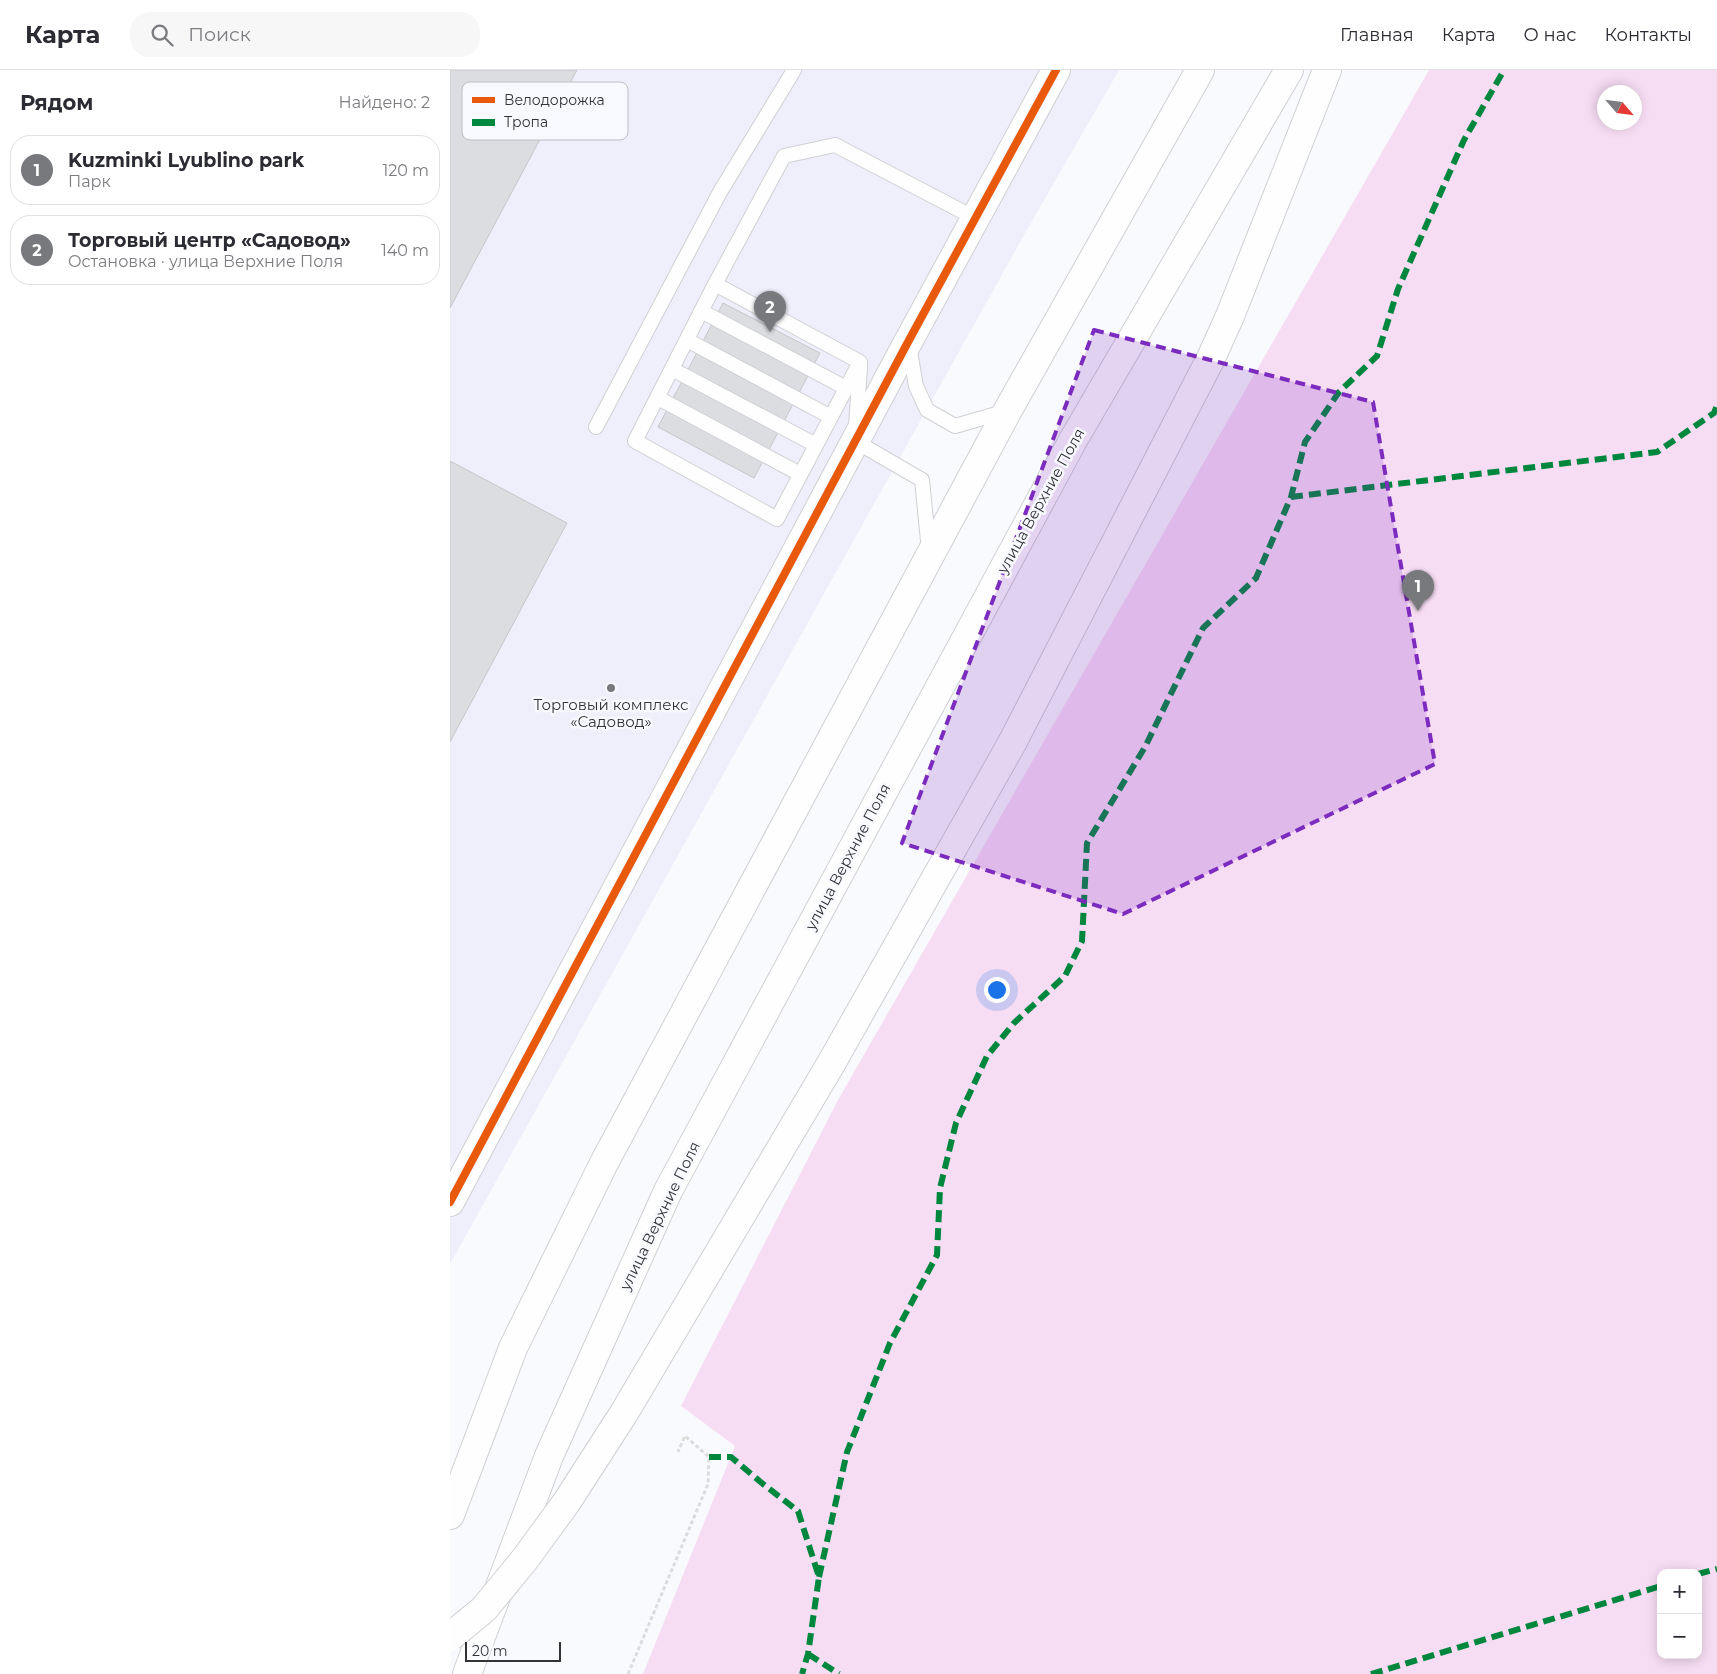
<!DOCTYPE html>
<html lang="ru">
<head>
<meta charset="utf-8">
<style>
	:root { --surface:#fff; --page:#f7f7f7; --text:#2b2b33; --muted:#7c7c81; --line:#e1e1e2; --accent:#78797d }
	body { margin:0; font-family:Montserrat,sans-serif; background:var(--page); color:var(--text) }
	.controls { position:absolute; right:15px; bottom:15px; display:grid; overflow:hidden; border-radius:10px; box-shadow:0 2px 12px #0003 }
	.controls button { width:45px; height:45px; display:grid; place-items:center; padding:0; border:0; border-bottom:1px solid var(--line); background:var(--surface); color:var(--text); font:25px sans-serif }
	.compass { position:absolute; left:1147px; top:15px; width:45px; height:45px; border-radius:50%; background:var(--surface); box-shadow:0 2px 12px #0003; rotate:118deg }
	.scale { position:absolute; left:15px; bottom:12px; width:96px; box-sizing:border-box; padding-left:5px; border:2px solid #323338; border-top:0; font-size:14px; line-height:18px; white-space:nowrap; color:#323338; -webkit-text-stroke:4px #f8f9fe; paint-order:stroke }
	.you { position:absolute; left:546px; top:919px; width:18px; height:18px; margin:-12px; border:4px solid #fff; border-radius:50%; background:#1a73e8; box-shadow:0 0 0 8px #1a73e833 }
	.badge { display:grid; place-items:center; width:32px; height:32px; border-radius:50%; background:var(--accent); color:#fff; font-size:16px; font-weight:700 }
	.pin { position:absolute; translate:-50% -41px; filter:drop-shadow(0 1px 2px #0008) }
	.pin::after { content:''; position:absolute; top:26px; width:18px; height:15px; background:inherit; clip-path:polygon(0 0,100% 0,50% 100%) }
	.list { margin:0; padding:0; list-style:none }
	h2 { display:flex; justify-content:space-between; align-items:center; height:65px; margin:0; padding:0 20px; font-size:21px }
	h2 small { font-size:16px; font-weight:400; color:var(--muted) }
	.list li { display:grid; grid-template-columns:32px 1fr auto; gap:15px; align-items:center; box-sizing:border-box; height:70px; margin:0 10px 10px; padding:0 10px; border:1px solid var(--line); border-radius:20px }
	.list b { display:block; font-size:19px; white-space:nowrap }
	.list p { margin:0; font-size:16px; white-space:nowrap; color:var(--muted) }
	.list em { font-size:16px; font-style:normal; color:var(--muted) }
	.icon { flex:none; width:28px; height:28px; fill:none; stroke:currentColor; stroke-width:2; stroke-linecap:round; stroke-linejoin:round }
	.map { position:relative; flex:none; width:1267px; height:1604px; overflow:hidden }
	header { display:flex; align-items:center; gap:30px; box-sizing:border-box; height:70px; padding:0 25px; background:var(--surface); border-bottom:1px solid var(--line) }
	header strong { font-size:24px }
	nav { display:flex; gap:28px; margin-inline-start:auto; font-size:18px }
	.search { width:350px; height:45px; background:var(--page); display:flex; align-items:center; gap:12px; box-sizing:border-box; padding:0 18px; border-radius:20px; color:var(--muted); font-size:19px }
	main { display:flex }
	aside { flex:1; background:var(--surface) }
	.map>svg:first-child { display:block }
	.built { fill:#eeeffa }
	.green { fill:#f7ddf4; fill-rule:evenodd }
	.building { fill:#dbdde0; stroke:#c5c7ca }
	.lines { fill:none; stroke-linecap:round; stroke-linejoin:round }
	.lane-casing { stroke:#cfd0d3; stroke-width:16 }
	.street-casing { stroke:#cfd0d3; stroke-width:30 }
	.secondary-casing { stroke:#cfd0d3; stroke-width:30 }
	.path { stroke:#dcdcdd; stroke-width:3; stroke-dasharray:4 2.5; stroke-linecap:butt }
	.lane { stroke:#fefeff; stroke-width:14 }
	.street { stroke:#fefeff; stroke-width:28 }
	.secondary { stroke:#fefeff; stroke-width:28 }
	.secondary-bridge-casing { stroke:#cfd0d3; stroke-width:30; stroke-linecap:butt }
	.secondary-bridge { stroke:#fefeff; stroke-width:28 }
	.quiet { stroke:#00873e; stroke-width:6; stroke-dasharray:12 6; stroke-linecap:butt }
	.cycleway-casing { stroke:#f8f9fe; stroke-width:11 }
	.cycleway { stroke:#e8590c; stroke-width:8 }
	.marked { fill:#7b2cbf; fill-opacity:0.2; stroke:#7b2cbf; stroke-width:4; stroke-dasharray:10 6; stroke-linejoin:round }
	.poi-dot { fill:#78797d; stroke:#f8f9fe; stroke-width:2 }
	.labels { text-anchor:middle; stroke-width:5; stroke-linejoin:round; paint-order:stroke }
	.street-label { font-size:15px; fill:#323338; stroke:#f8f9fe }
	.poi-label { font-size:15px; fill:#323338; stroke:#f8f9fe }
	.key { fill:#f8f9fe; stroke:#bdbec3; stroke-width:1 }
	.key-label { font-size:14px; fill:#323338 }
</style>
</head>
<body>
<header>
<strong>Карта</strong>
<div class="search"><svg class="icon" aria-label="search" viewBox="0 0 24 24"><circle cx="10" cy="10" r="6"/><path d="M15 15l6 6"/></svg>Поиск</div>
<nav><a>Главная</a><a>Карта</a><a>О нас</a><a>Контакты</a></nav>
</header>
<main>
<aside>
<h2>Рядом<small>Найдено: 2</small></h2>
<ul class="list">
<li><span class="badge">1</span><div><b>Kuzminki Lyublino park</b><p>Парк</p></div><em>120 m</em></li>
<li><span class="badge">2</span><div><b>Торговый центр «Садовод»</b><p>Остановка · улица Верхние Поля</p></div><em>140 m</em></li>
</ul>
</aside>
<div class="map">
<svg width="1267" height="1604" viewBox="0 0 1267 1604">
	<rect width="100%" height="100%" fill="#f9fafd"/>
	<path class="built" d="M 0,0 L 669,0 L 578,158 L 0,1194 Z"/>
	<path class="green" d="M 979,0 L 1267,0 L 1267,1604 L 193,1604 L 285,1376 L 231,1336 L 388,1030 ZM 1154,22 L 1184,22 L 1184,52 L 1154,52 ZM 1211,1503 L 1248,1503 L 1248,1585 L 1211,1585 Z"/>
	<path class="building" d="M 0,0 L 127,0 L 0,238 Z
		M 273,233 L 370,283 L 304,408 L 208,357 Z
		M 0,391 L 117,453 L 0,672 Z"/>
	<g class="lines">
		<g class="lane-casing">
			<path id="lane" d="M 265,214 L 410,292
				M 251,241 L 396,318
				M 237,270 L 381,347
				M 459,276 L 466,316 L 477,340 L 505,356 L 557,341
				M 410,292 L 327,449 L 185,371 L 265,214 L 334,86 L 385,75 L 525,148
				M 410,297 L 405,371 L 472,410 L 479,481
				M 222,299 L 366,375
				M 208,328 L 350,404
				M 146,357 L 270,122 L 344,0"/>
		</g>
		<g class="street-casing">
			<path id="street" d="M 0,1132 L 458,272 L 606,0"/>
		</g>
		<g class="secondary-casing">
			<path id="secondary" d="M 174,1343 L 382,992 L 562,673 L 761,288 L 780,246 L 877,0
				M 0,1445 L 63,1278 L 154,1093 L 558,340 L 750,0
				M 17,1604 L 99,1386 L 218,1121 L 622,372 L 839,0"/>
		</g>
		<path class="path" d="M 178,1604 L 258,1414 L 259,1387 L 235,1366 L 228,1382"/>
		<use href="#lane" class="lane"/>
		<use href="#street" class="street"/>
		<use href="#secondary" class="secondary"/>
		<g class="secondary-bridge-casing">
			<path id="secondary-bridge" d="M 0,1567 L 34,1539 L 75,1489 L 116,1433 L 174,1343"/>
		</g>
		<use href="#secondary-bridge" class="secondary-bridge"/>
		<path class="quiet" d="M 841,427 L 1207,382 L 1264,343 L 1267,335
			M 259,1387 L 281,1387 L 313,1414 L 348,1441 L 369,1507 L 358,1584 L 352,1604
			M 1248,1504 L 1267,1499
			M 369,1507 L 397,1382 L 440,1273 L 487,1185 L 490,1118 L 506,1053 L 537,986 L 564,953 L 615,906 L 632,871 L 637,773 L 695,677 L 753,558 L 806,508 L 841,427 L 855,372 L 889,322 L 927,286 L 948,219 L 1014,70 L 1054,0
			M 358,1584 L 389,1604
			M 921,1604 L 1211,1516"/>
		<g class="cycleway-casing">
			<path id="cycleway" d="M 0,1132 L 458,272 L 606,0"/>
		</g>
		<use href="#cycleway" class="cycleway"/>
	</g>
	<path class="marked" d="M 644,260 L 923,332 L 985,694 L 673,844 L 452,773 Z"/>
	<circle class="poi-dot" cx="161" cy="618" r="5"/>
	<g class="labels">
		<g class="street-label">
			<text transform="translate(591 431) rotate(-61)" y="5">улица Верхние Поля</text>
			<text transform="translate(398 787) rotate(-62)" y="5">улица Верхние Поля</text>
			<text transform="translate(210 1146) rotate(-64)" y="5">улица Верхние Поля</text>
		</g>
		<g class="poi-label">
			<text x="161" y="640">Торговый комплекс<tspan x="161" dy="17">«Садовод»</tspan></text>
		</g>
	</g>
	<rect x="12" y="12" width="166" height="58" rx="8" class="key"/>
	<rect x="22" y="27" width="23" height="6" fill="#e8590c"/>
	<rect x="22" y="49" width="23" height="7" fill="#00873e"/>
	<g class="key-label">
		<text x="54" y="35">Велодорожка</text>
		<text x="54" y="57">Тропа</text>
	</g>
</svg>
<div class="controls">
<button>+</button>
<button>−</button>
</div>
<svg class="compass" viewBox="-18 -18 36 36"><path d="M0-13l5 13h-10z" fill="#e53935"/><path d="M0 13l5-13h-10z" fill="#7c7c81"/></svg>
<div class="scale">20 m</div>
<div class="you"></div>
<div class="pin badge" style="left:968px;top:541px">1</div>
<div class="pin badge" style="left:320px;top:262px">2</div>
</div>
</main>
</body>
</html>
